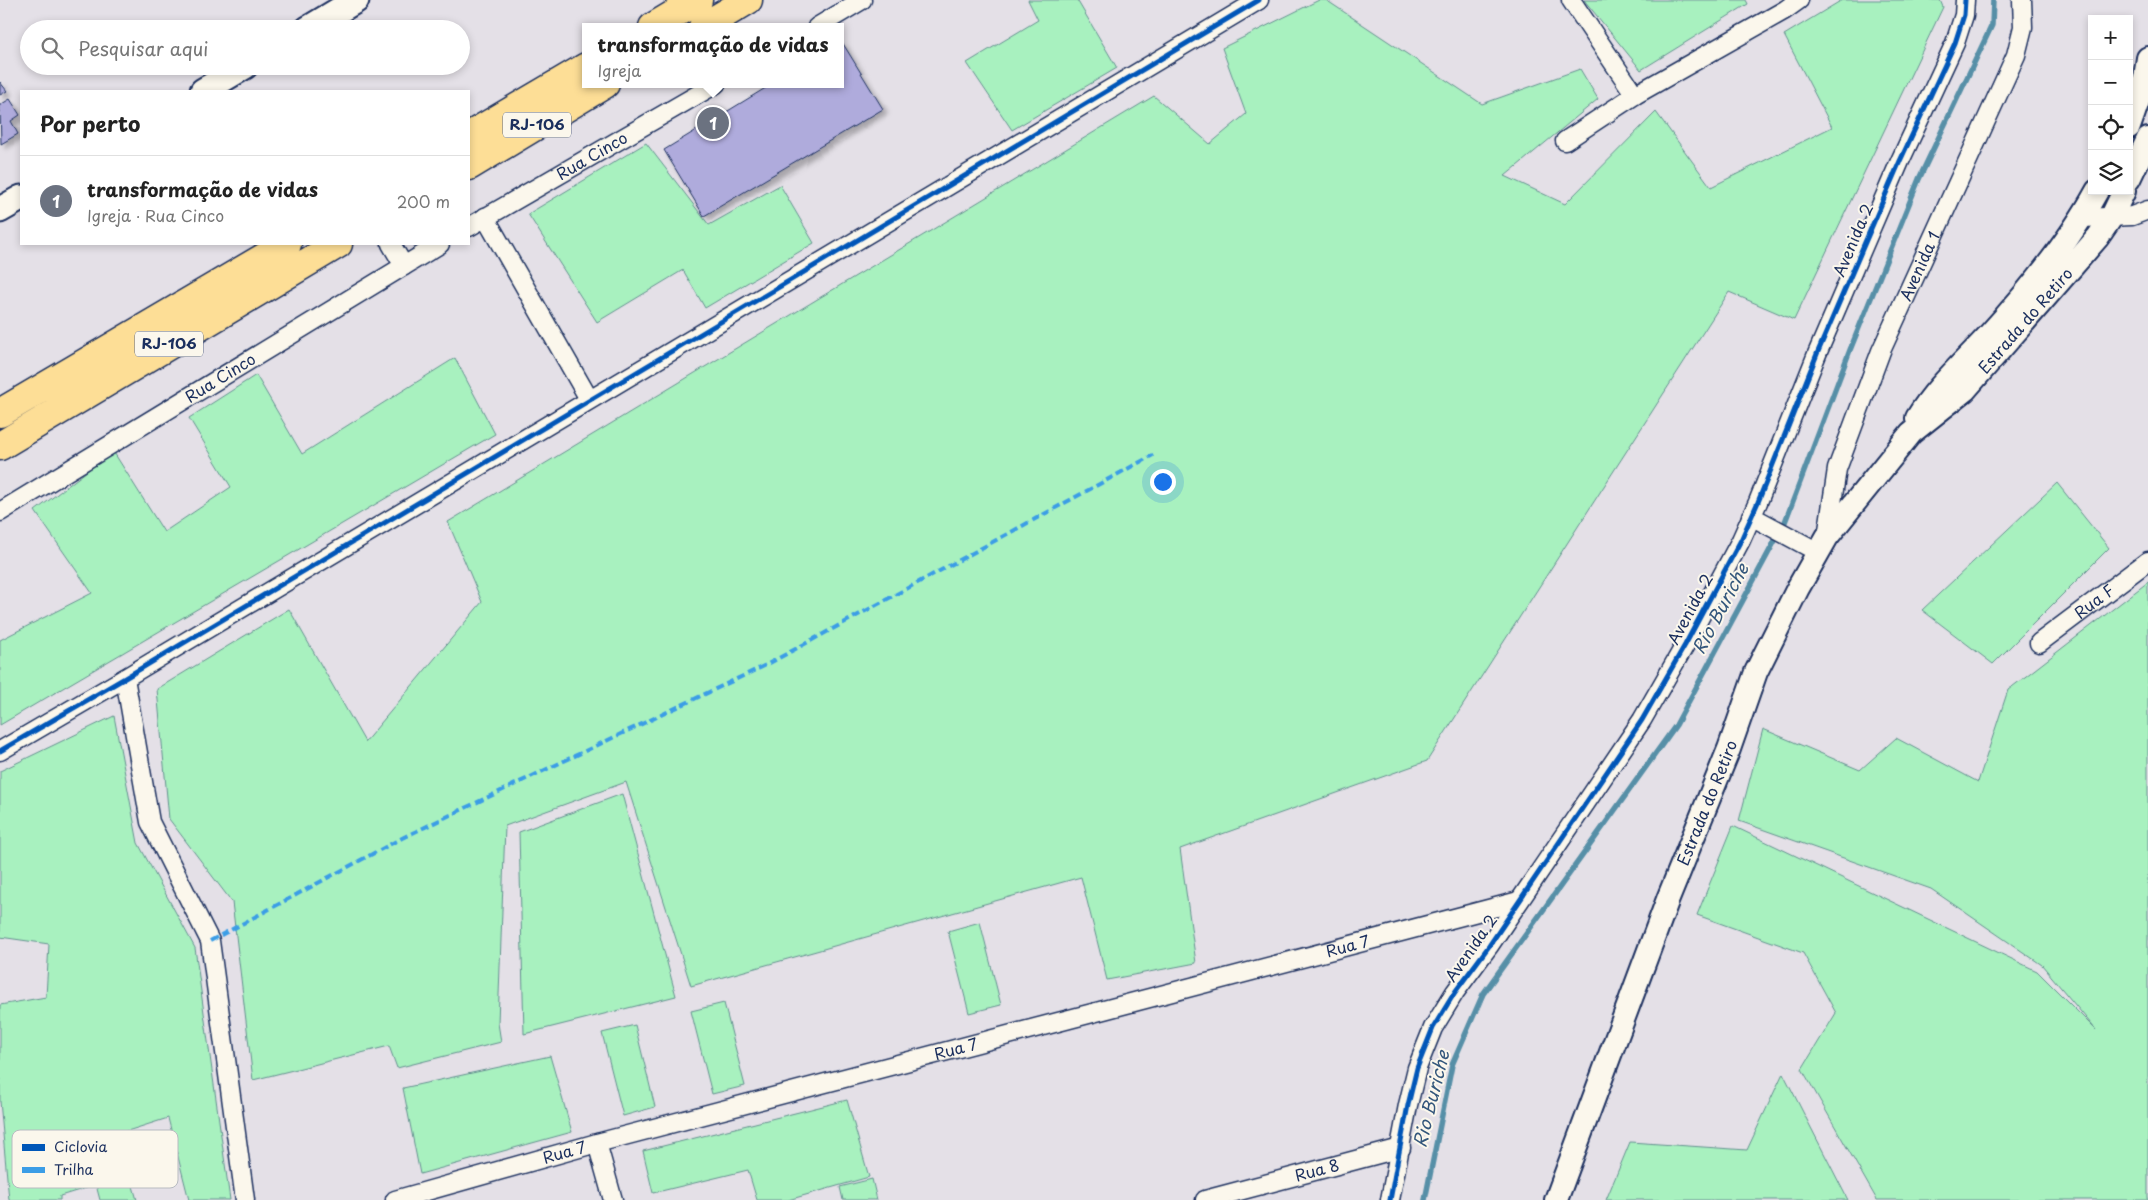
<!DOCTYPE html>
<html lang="pt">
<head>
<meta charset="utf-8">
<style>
	:root { --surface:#fff; --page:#f6f6f6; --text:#222; --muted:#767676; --line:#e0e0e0; --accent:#111827 }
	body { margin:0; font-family:"Playpen Sans",sans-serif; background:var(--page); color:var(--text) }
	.controls { position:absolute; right:15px; top:15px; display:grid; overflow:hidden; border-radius:0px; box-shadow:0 2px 8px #0003 }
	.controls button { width:45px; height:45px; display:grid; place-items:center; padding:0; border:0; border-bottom:1px solid var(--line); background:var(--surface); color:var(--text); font:25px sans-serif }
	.you { position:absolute; left:1162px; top:481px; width:18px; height:18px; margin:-12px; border:4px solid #fff; border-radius:50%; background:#1a73e8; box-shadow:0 0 0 8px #1a73e833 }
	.badge { display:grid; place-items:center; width:32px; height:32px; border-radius:50%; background:var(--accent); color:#fff; font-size:16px; font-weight:700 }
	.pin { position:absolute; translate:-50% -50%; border:2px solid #fff; box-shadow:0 1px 5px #0006 }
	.popup { position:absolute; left:582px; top:23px; width:262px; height:65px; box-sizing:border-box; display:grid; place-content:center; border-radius:0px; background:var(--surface); filter:drop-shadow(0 1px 4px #0005); font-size:16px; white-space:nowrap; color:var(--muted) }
	.popup b { font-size:19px; color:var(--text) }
	.popup::after { content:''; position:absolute; left:50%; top:100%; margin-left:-10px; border:10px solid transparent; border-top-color:var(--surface) }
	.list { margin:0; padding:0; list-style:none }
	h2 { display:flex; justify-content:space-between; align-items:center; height:65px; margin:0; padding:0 20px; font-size:21px }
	h2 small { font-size:16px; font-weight:400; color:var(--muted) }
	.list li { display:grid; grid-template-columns:32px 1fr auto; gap:15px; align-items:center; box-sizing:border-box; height:90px; padding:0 20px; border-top:1px solid var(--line) }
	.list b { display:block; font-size:19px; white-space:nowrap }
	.list p { margin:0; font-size:16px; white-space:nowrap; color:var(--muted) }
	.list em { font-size:16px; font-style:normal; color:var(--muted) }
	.icon { flex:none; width:28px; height:28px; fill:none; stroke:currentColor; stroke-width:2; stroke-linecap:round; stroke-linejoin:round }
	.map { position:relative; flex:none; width:2148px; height:1200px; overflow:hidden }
	.search { position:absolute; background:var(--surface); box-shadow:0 2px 8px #0003; left:20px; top:20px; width:450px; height:55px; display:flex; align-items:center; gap:12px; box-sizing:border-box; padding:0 18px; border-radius:28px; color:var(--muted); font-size:19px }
	.panel { position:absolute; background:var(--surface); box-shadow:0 2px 8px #0003; left:20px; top:90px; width:450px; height:155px; border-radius:0px }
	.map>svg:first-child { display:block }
	.green { fill:#a8f1bf; stroke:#62908e }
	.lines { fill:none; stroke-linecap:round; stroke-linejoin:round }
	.stream { stroke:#578fa7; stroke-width:5.5 }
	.building { fill:#afabdc; stroke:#1b2f5e; filter:url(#shadow) }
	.minor-casing { stroke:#1b2f5e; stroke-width:21 }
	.tertiary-casing { stroke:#1b2f5e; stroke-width:26 }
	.secondary-casing { stroke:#1b2f5e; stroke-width:29 }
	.trunk-casing { stroke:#1b2f5e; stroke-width:31 }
	.minor { stroke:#fbf7ec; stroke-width:18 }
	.tertiary { stroke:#fbf7ec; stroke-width:22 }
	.secondary { stroke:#fbf7ec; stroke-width:25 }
	.trunk { stroke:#fdde96; stroke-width:28 }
	.quiet { stroke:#3b9de6; stroke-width:4; stroke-dasharray:8 4; stroke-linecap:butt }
	.cycleway-casing { stroke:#fbf7ec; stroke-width:8 }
	.cycleway { stroke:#0057b8; stroke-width:5 }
	.labels { text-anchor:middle; stroke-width:4; stroke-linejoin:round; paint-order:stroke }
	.shield { fill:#fbf7ec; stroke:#5e6b89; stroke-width:1 }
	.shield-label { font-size:15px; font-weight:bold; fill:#1b2f5e }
	.street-label { font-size:16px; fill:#1b2f5e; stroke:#fbf7ec }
	.water-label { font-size:18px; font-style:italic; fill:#34577c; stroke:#fbf7ec }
	.key { fill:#fbf7ec; stroke:#b8bbc1; stroke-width:1 }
	.key-label { font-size:14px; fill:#1b2f5e }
</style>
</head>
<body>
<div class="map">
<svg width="2148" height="1200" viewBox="0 0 2148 1200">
	<defs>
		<filter id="shadow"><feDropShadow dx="4.5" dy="4.5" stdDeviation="2.5" flood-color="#0004"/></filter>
	</defs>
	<rect width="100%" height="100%" fill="#e4e0e7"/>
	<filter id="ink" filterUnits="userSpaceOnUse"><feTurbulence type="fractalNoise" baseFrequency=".02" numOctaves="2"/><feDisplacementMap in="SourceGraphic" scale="10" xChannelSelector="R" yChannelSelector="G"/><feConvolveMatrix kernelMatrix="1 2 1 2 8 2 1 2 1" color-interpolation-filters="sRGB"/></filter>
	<g filter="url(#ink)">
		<path class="green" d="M 1028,0 L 1077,0 L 1117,68 L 1012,130 L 967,63 L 1038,20 Z
			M 1319,0 L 1326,0 L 1482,104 L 1580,69 L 1598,99 L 1505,176 L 1565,204 L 1656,112 L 1711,187 L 1832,127 L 1784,35 L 1842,0 L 1940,0 L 1943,7 L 1794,320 L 1729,292 L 1427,761 L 1180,849 L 1196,963 L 1107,980 L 1081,877 L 691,986 L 626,782 L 505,826 L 498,1023 L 501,1042 L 397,1068 L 389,1046 L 253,1080 L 232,902 L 169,819 L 157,689 L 289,609 L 365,742 L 482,602 L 448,522 L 1154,96 L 1210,144 L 1246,114 L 1222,48 Z
			M 1584,0 L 1746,0 L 1748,4 L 1641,70 Z
			M 646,143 L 709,225 L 780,185 L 814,243 L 705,308 L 683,270 L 597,322 L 528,214 Z
			M 455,358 L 495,434 L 0,725 L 0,640 L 92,593 L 35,511 L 113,451 L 164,532 L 231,487 L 189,418 L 256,375 L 302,454 Z
			M 2057,483 L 2109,548 L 1993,664 L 1922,610 Z
			M 2148,582 L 2148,1200 L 1877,1200 L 1802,1069 L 1836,1013 L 1803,953 L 1697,915 L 1733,826 L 2037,971 L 2096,1030 L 2042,965 L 1931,889 L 1739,821 L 1763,729 L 1860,770 L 1896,738 L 1978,782 L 2008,690 Z
			M 114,716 L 138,843 L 195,948 L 230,1200 L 189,1200 L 168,1118 L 118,1134 L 137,1200 L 100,1200 L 96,1185 L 60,1196 L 60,1200 L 9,1200 L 0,1101 L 0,1005 L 46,997 L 49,944 L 0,937 L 0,771 Z
			M 622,794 L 676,996 L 524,1034 L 519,832 Z
			M 980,922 L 1001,1005 L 969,1013 L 948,931 Z
			M 724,1003 L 745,1086 L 712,1094 L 691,1011 Z
			M 635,1025 L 655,1107 L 623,1116 L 602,1033 Z
			M 550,1056 L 572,1132 L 420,1174 L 403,1088 Z
			M 1783,1073 L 1848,1200 L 1606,1200 L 1630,1142 L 1747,1150 Z
			M 847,1100 L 869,1177 L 788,1200 L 757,1200 L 748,1170 L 653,1193 L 643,1151 Z
			M 872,1179 L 877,1200 L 843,1200 L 840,1187 Z"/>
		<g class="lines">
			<path class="stream" d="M 1425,1200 L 1452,1065 L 1483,994 L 1676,725 L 1785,522 L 1850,350 L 1919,179 L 1992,25 L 1993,0"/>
		</g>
		<path class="building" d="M 842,42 L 883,109 L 704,216 L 664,150 L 772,84 L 840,84 L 840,43 Z
			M 0,82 L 7,91 L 0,95 Z
			M 10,99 L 20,115 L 11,121 L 18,134 L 1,144 L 0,105 Z"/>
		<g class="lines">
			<g class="minor-casing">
				<g id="minor">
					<path d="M 1571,0 L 1635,95"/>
					<path d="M 817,27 L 862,0"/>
					<path d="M 1565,141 L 1635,95 L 1785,10 L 1799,0"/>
					<path d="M 485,217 L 589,399"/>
					<path d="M 2082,218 L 2132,216 L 2148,210"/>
					<path id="s1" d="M 469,227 L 716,84"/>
					<path d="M 391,244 L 404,266"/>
					<path id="s2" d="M 0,512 L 440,244"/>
					<path d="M 1751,516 L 1818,552"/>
					<path id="s3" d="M 1827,537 L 1837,469 L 1881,351 L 2016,55 L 2023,27 L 2022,0"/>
					<path id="s4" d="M 2039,643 L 2148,561"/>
					<path d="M 125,678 L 150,822 L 210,941 L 245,1200"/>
					<path d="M 0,751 L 125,678 L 1259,0"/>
					<path d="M 597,1143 L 613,1200"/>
					<path id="s5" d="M 395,1200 L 597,1143 L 1519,901"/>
					<path id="s6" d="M 1205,1200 L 1401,1148"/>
					<path d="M 1390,1200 L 1408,1105 L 1417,1068 L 1433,1028 L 1455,992 L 1489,946 L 1642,720 L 1685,645 L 1741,540 L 1758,502 L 1817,354 L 1900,161 L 1955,43 L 1964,15 L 1965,0"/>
				</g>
			</g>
			<g class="tertiary-casing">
				<g id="tertiary">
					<path d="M 2129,127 L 2144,84 L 2148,58"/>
					<path d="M 2129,179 L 2148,139"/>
					<path d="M 1917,418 C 1935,388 1963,363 1987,337 C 2027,293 2068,244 2097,191"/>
					<path id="s7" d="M 1556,1200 L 1668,899 L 1729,749 L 1756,672 L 1798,588 L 1827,537 L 1911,433 L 1965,390 L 2098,237 L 2111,218 L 2124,191"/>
				</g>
			</g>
			<g class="secondary-casing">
				<path id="secondary" d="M 308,29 L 356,0
					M 203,91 L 245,66
					M 0,210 L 21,198"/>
			</g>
			<g class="trunk-casing">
				<path id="trunk" d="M 653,27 L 698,0
					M 703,27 L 748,0
					M 469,136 L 586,67
					M 469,166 L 605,84
					M 0,413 L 287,244
					M 0,446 L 338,244"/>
			</g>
			<use href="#minor" class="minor"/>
			<use href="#tertiary" class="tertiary"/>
			<use href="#secondary" class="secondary"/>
			<use href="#trunk" class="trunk"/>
			<path class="quiet" d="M 210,941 L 402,838 L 766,665 L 1153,455"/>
			<g class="cycleway-casing">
				<path id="cycleway" d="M 0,751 L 125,678 L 1259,0
					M 1390,1200 L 1408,1105 L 1417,1068 L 1433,1028 L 1455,992 L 1489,946 L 1642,720 L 1685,645 L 1741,540 L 1758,502 L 1817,354 L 1900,161 L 1955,43 L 1964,15 L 1965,0"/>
			</g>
			<use href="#cycleway" class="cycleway"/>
		</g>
	</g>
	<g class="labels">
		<g class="shield">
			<rect x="503" y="112.5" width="68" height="25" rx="4"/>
			<rect x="135" y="331.5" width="68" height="25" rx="4"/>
		</g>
		<g class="shield-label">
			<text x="537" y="130">RJ-106</text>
			<text x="169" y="349">RJ-106</text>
		</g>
		<g class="street-label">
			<text dy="6" stroke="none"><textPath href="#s1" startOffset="142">Rua Cinco</textPath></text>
			<text transform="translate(1853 240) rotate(-67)" y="6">Avenida 2</text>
			<text dy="6" stroke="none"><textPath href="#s3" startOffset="288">Avenida 1</textPath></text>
			<text dy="6" stroke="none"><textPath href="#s7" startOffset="1012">Estrada do Retiro</textPath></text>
			<text dy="6" stroke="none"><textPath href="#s2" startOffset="258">Rua Cinco</textPath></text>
			<text dy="6" stroke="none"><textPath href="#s4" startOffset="69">Rua F</textPath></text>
			<text transform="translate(1690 609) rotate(-62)" y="6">Avenida 2</text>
			<text dy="6" stroke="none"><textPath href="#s7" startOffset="425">Estrada do Retiro</textPath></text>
			<text dy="6" stroke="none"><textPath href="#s5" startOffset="986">Rua 7</textPath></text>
			<text transform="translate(1471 948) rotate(-55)" y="6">Avenida 2</text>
			<text dy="6" stroke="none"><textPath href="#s5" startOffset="581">Rua 7</textPath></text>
			<text dy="6" stroke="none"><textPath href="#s5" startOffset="176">Rua 7</textPath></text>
			<text dy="6" stroke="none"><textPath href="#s6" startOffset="116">Rua 8</textPath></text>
		</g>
		<g class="water-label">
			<text transform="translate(1721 609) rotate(-62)" y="6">Rio Buriche</text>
			<text transform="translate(1432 1099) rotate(-76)" y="6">Rio Buriche</text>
		</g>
	</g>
	<rect x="12" y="1130" width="166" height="58" rx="8" class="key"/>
	<rect x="22" y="1144" width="23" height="7" fill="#0057b8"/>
	<rect x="22" y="1167" width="23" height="6" fill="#3b9de6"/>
	<g class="key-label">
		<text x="54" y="1152">Ciclovia</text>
		<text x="54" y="1175">Trilha</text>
	</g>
</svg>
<div class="controls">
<button>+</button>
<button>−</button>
<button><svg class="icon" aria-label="locate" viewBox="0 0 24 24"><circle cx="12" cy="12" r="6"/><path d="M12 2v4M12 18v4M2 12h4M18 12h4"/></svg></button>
<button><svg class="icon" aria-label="layers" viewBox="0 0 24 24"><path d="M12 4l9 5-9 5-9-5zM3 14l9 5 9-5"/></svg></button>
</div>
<div class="you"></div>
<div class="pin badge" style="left:713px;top:123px;background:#6b7280">1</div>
<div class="popup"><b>transformação de vidas</b>Igreja</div>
<div class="search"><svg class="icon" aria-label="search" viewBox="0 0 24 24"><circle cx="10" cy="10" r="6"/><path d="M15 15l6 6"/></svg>Pesquisar aqui</div>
<section class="panel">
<h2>Por perto<small></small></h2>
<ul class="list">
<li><span class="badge" style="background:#6b7280">1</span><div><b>transformação de vidas</b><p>Igreja · Rua Cinco</p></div><em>200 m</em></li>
</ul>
</section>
</div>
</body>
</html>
